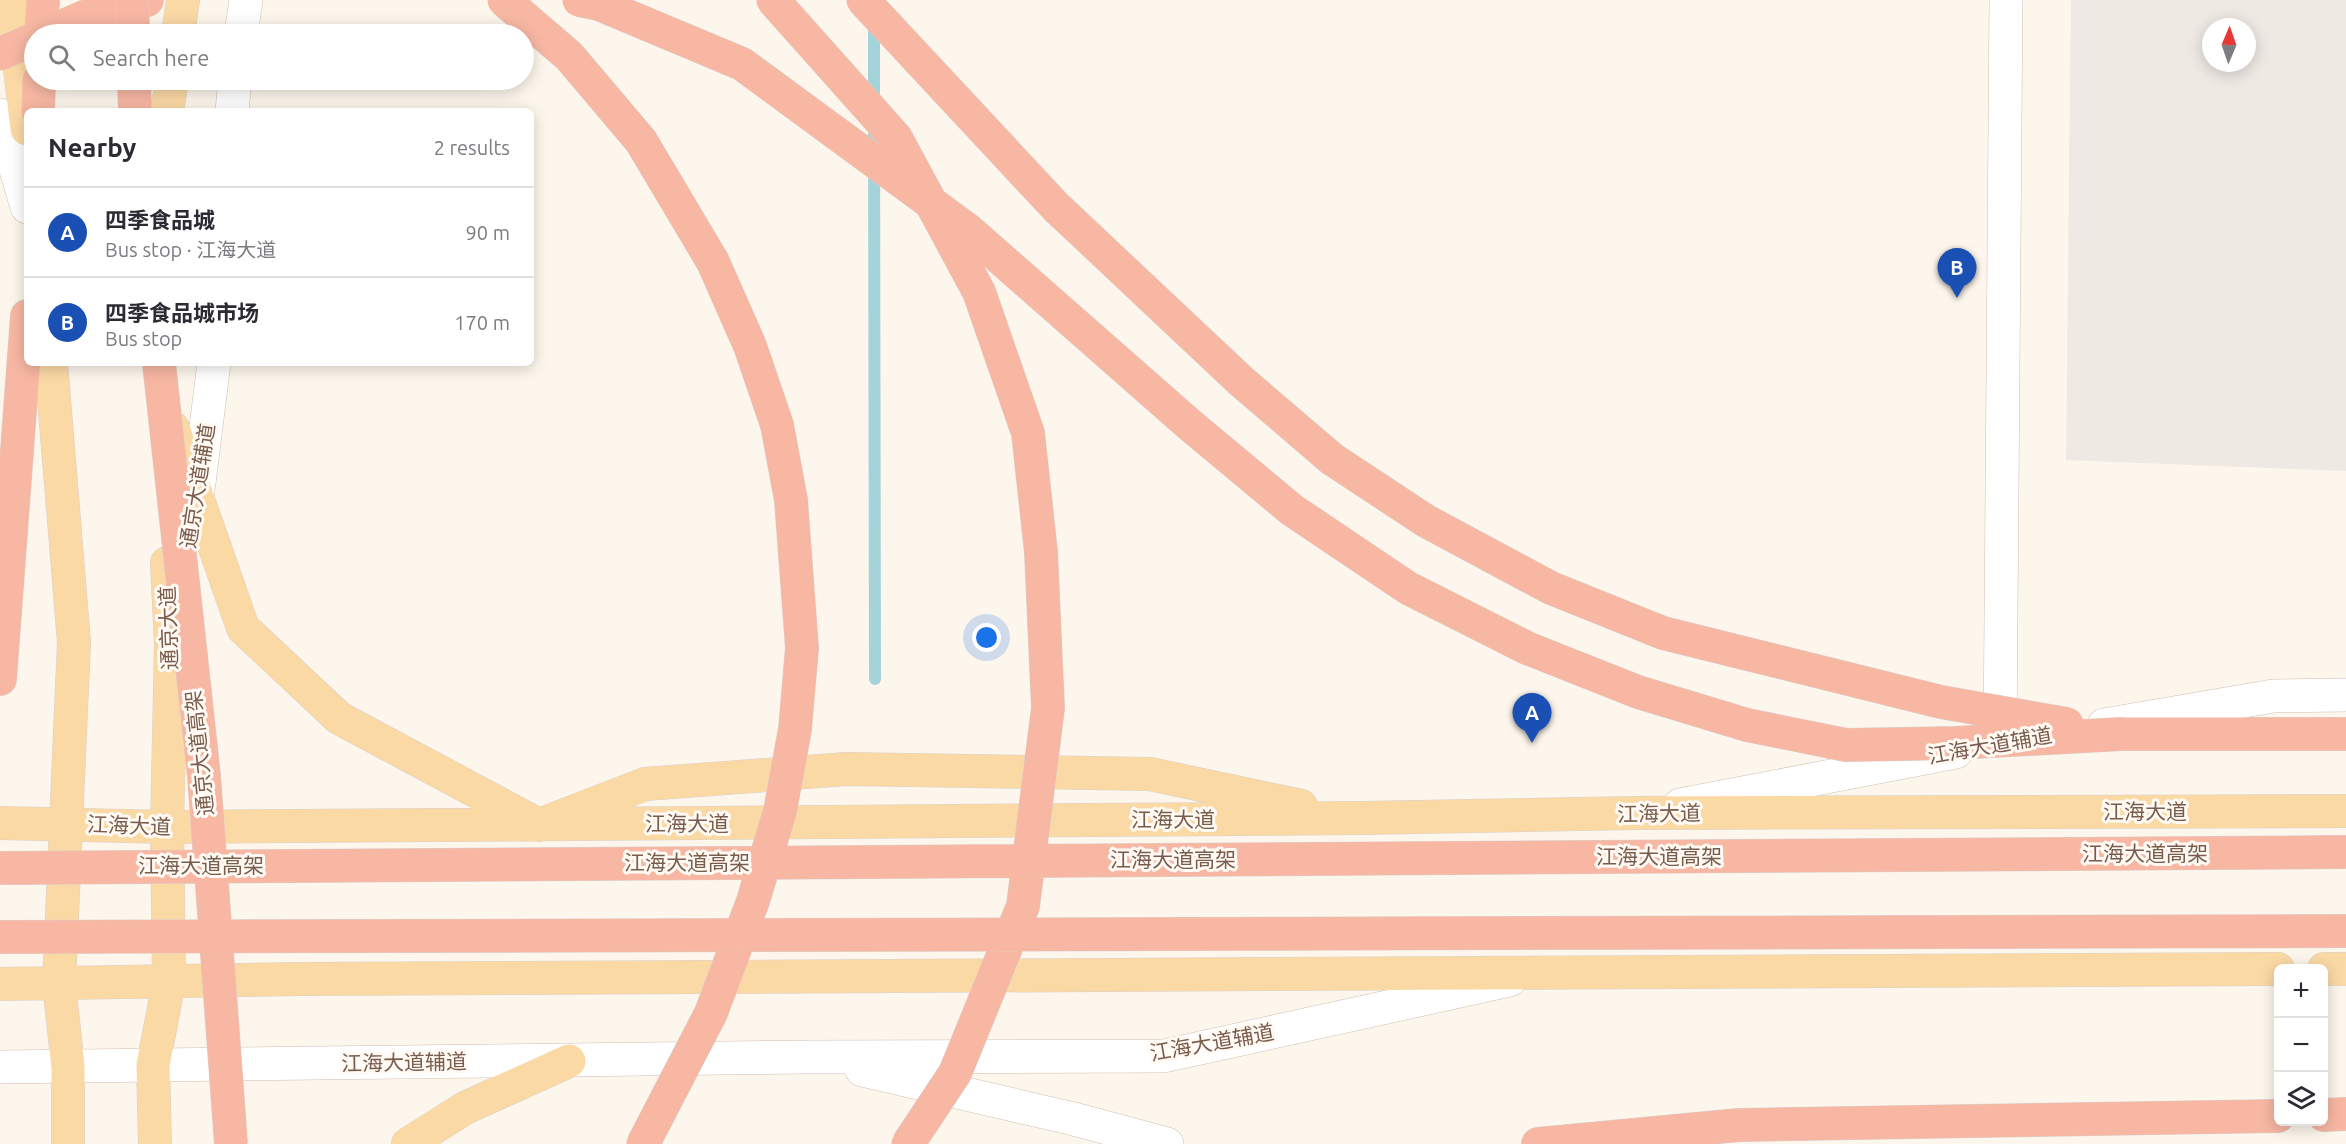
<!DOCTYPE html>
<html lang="en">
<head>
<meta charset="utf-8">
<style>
	:root { --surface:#fff; --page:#f2f2f3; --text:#2b2b33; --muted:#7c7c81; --line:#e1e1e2; --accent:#0f766e }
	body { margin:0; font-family:Ubuntu,"Noto Sans SC",sans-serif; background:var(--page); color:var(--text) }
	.controls { position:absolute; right:18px; bottom:18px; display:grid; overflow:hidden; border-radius:9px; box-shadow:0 3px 15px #0003 }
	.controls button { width:54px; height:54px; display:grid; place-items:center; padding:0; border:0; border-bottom:2px solid var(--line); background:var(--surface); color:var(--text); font:30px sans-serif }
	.compass { position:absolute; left:2202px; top:18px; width:54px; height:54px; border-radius:50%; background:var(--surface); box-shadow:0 3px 15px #0003; rotate:2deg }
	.you { position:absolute; left:987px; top:638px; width:21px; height:21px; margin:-15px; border:4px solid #fff; border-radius:50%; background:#1a73e8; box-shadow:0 0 0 9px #1a73e833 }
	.badge { display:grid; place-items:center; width:39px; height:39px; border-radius:50%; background:var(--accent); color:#fff; font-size:20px; font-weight:700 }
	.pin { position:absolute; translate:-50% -50px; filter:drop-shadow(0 2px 3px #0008) }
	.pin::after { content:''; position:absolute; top:32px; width:21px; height:18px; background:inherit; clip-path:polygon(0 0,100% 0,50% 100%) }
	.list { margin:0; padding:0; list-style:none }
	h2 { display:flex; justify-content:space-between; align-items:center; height:78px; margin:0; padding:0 24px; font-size:26px }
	h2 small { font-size:20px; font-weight:400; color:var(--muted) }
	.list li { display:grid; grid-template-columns:39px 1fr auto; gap:18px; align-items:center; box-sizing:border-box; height:90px; padding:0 24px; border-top:2px solid var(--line) }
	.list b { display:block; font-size:22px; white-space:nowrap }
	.list p { margin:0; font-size:20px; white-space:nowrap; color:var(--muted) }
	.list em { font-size:20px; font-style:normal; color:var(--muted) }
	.icon { flex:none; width:33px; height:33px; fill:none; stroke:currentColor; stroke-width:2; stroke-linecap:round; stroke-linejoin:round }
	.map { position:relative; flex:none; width:2346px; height:1144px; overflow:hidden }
	.search { position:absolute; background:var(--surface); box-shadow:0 3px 15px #0003; left:24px; top:24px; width:510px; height:66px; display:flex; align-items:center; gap:15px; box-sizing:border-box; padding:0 21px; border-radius:33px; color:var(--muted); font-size:22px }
	.panel { position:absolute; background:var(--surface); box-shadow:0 3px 15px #0003; left:24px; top:108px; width:510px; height:258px; border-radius:9px }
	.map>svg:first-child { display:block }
	.industrial { fill:#efe9e4; fill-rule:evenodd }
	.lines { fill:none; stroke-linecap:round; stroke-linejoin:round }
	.stream { stroke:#a5d3da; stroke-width:12 }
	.minor-casing { stroke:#d1beb0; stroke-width:34 }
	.major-casing { stroke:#dad1cd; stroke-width:34 }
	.highway-casing { stroke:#dad1cd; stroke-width:34 }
	.minor { stroke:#fff; stroke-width:33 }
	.major { stroke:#fbd9a5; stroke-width:33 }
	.highway { stroke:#f7b7a3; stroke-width:33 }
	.highway-bridge-casing { stroke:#dad1cd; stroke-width:34; stroke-linecap:butt }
	.highway-bridge { stroke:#f7b7a3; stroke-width:33 }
	.labels { text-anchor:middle; stroke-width:6; stroke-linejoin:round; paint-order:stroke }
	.street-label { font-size:21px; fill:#7a5c4d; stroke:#fffaf3 }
</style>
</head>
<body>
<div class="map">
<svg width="2346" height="1144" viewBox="0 0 2346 1144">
	<rect width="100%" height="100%" fill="#fdf6ec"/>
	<path class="industrial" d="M 2071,0 L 2346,0 L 2346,471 L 2066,460 ZM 2211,27 L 2247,27 L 2247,63 L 2211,63 Z"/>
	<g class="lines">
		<path class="stream" d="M 874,20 L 874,105
			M 874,122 L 875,679"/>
		<g class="minor-casing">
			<path id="minor" d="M 241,34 L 246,0
				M 232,111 L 235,80
				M 0,115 L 27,207
				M 196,507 L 214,363
				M 2104,725 L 2273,696 L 2346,695
				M 2000,739 L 2006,0
				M 1680,805 L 1956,752
				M 0,1067 L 808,1057 L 1164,1056 L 1510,980
				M 862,1070 L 1074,1119 L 1167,1144"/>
		</g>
		<g class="major-casing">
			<path id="major" d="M 12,0 L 27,129
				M 178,34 L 183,0
				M 167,111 L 172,80
				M 51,363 L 74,642 L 59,984 L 68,1067 L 68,1144
				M 173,428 L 243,628 L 339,718 L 539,825 L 645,784 L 846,769 L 1150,774 L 1301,806
				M 0,823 L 167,827 L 1361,818 L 1635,813 L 2346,811
				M 2324,969 L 2346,969
				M 0,984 L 300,979 L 2278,969
				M 155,1144 L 153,1065 L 169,982 L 167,827 L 171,644 L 167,563
				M 408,1144 L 465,1108 L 569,1061"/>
		</g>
		<g class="highway-casing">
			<path id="highway" d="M 41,34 L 43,0
				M 45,34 L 84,17 L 147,0
				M 134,80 L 135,111
				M 38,111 L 39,80
				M 0,679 L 27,316
				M 2122,734 L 2346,734
				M 2324,1115 L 2346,1114
				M 1538,1144 L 1739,1125 L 2278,1116"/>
		</g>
		<use href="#minor" class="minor"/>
		<use href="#major" class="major"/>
		<use href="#highway" class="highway"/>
		<g class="highway-bridge-casing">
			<path id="highway-bridge" d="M 132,0 L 133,34
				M 504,0 L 569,56 L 641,141 L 713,262 L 750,346 L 777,425 L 791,500 L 802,648 L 795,729 L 780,811 L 753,901 L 711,1013 L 643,1144
				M 579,0 L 599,4 L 742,64 L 968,230 L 1190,425 L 1292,510 L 1408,588 L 1527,648 L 1638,692 L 1747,725 L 1846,745 L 1956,743 L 2122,734
				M 773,0 L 896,138 L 979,292 L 1028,433 L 1041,552 L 1048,708 L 1023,906 L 955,1073 L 908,1144
				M 863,0 L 1056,207 L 1241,381 L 1332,459 L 1426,521 L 1551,588 L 1663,633 L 1941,702 L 2067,724
				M 0,54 L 34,39
				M 159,363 L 204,776 L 231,1144
				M 0,868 L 2346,852
				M 0,937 L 2346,931"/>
		</g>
		<use href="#highway-bridge" class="highway-bridge"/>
	</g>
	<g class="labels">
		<g class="street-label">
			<text transform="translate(198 486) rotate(-81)" y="7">通京大道辅道</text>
			<text transform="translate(169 628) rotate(-92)" y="7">通京大道</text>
			<text transform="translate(1990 746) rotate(-10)" y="7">江海大道辅道</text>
			<text transform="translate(200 753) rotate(-96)" y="7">通京大道高架</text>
			<text x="2145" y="819">江海大道</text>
			<text transform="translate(1659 814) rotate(-1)" y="7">江海大道</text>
			<text x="1173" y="827">江海大道</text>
			<text x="687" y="831">江海大道</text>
			<text transform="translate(129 826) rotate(2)" y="7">江海大道</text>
			<text x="2145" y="861">江海大道高架</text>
			<text x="1659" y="864">江海大道高架</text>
			<text x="1173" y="867">江海大道高架</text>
			<text x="687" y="870">江海大道高架</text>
			<text x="201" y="873">江海大道高架</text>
			<text transform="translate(1212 1043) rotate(-10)" y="7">江海大道辅道</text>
			<text transform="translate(404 1063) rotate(-1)" y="7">江海大道辅道</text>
		</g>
	</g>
</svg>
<div class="controls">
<button>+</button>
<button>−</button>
<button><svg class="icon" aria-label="layers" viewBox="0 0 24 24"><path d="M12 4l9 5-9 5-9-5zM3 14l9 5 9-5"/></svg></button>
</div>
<svg class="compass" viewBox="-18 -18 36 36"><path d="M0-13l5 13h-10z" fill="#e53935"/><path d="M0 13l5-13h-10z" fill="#7c7c81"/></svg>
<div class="you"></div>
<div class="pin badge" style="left:1532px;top:743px;background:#1a4fb4">A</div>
<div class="pin badge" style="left:1957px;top:298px;background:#1a4fb4">B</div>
<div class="search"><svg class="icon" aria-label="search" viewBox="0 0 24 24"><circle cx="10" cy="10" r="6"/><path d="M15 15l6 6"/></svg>Search here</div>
<section class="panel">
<h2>Nearby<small>2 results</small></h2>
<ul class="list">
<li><span class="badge" style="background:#1a4fb4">A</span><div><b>四季食品城</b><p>Bus stop · 江海大道</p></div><em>90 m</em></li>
<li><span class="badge" style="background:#1a4fb4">B</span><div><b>四季食品城市场</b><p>Bus stop</p></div><em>170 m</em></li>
</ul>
</section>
</div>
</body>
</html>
